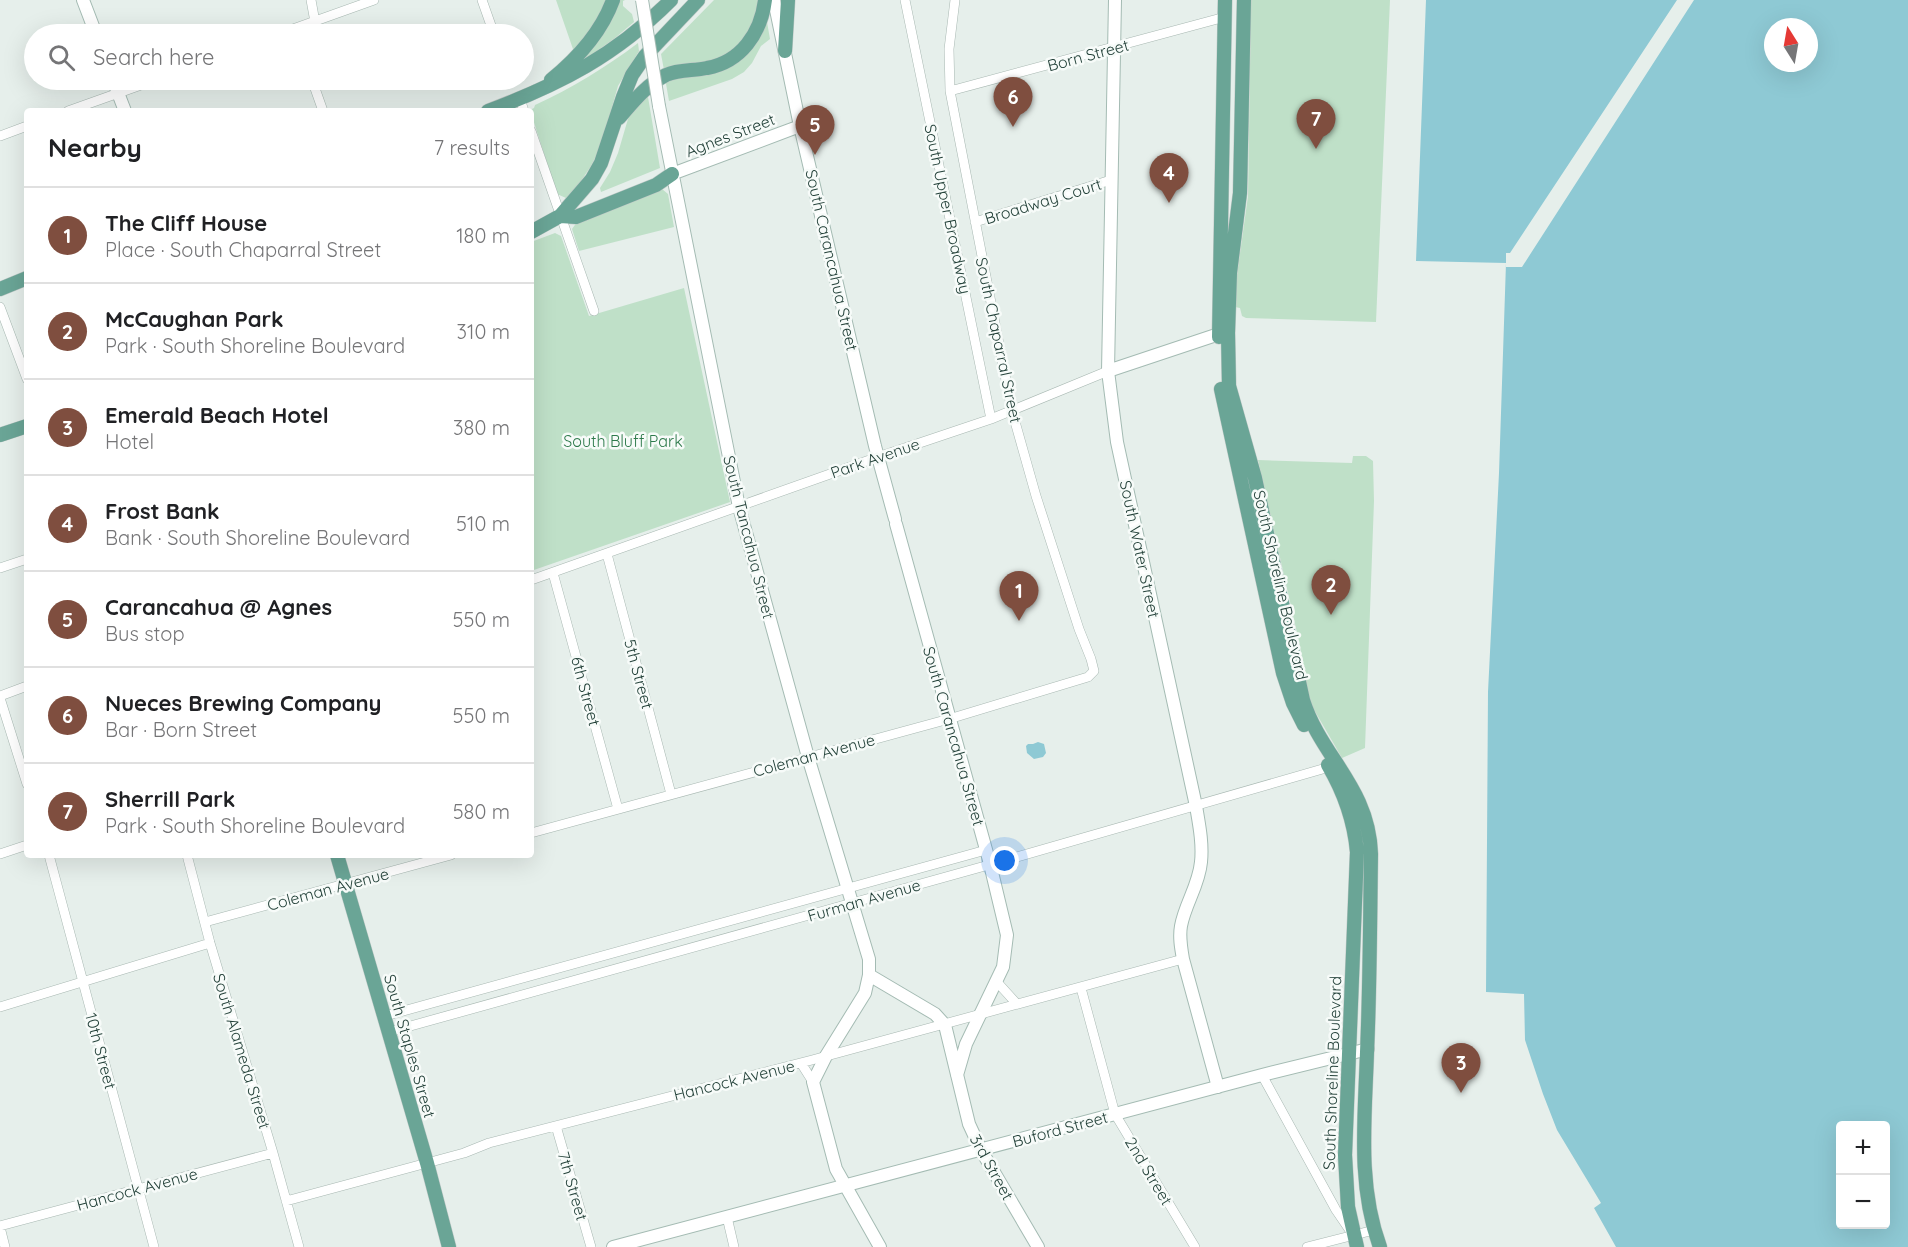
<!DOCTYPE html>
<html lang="en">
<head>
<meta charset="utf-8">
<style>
	:root { --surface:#fff; --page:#f6f6f6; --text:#202124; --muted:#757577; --line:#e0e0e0; --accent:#7f4e3f }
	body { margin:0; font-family:Quicksand,sans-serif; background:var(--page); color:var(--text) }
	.controls { position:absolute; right:18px; bottom:18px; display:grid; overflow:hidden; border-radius:6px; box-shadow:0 6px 24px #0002 }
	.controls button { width:54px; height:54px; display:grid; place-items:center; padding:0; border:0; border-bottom:2px solid var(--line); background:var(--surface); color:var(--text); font:30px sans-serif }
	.compass { position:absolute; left:1764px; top:18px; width:54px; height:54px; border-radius:50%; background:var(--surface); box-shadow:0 6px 24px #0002; rotate:349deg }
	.you { position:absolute; left:1005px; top:861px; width:21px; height:21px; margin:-15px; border:4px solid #fff; border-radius:50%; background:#1a73e8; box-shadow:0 0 0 9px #1a73e833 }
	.badge { display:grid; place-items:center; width:39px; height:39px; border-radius:50%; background:var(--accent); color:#fff; font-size:20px; font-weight:700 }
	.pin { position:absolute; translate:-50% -50px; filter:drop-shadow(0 2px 3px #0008) }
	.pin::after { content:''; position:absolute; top:32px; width:21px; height:18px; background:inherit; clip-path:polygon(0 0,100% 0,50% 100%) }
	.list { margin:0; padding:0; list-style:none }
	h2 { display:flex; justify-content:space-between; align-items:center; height:78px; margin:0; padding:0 24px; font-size:26px }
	h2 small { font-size:20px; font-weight:400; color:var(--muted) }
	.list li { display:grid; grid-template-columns:39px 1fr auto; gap:18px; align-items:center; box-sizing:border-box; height:96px; padding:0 24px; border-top:2px solid var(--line) }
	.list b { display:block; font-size:22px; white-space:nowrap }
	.list p { margin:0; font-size:20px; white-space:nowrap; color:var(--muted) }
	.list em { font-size:20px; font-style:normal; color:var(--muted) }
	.icon { flex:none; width:33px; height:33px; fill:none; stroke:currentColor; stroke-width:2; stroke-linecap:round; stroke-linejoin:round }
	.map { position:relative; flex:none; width:1908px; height:1247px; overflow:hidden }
	.search { position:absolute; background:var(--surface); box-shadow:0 6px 24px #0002; left:24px; top:24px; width:510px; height:66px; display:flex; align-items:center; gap:15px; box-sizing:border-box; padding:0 21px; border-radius:33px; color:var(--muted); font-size:22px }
	.panel { position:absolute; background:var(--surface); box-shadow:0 6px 24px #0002; left:24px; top:108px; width:510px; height:750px; border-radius:6px }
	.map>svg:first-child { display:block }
	.green { fill:#bfe0c8 }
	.water { fill:#8ec9d4; fill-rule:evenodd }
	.pier { fill:#e6efeb }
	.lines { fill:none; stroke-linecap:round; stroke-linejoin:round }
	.street-casing { stroke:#a8b8b2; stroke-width:10 }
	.secondary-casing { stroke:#a4bbb3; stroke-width:14 }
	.primary-casing { stroke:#c2cac8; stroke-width:15 }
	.street { stroke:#fff; stroke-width:9 }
	.secondary { stroke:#fff; stroke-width:12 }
	.primary { stroke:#6aa596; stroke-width:14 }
	.secondary-bridge-casing { stroke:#a4bbb3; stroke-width:14; stroke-linecap:butt }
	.secondary-bridge { stroke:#fff; stroke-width:12 }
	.labels { text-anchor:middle; stroke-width:5; stroke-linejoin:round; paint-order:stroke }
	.street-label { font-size:16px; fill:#24423a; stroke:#f7fbf9 }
	.park-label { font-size:16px; fill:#2d7a4b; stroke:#f7fbf9 }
</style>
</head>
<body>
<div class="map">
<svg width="1908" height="1247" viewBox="0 0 1908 1247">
	<rect width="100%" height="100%" fill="#e6efeb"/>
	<path class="green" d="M 556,0 L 607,0 L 601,15 L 574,52 Z
		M 617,0 L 625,0 L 623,1 L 623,6 L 632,14 L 634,22 L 615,38 L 587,58 L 584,55 Z
		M 714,0 L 759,0 L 758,14 L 747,39 L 722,59 L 664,70 L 661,54 Z
		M 1251,0 L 1390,0 L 1376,322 L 1246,318 L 1242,316 L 1240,308 L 1235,307 L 1236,282 L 1248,196 Z
		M 767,22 L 770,39 L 761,46 L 752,63 L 744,72 L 732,79 L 669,101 L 665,78 L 720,68 Z
		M 638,43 L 639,51 L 618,86 L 601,146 L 591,166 L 579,184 L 566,198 L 557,194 L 530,110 L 534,108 L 535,105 C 572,88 605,68 638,43 Z
		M 647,91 L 660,168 L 601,192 L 600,188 L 610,172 L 618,153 L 630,112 Z
		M 662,189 L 668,194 L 674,227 L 579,251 L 572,229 L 577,222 Z
		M 555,233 L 561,236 L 589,316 L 684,288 L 730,502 L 531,571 L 531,242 Z
		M 1353,456 L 1366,456 L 1373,461 L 1374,501 L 1365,748 L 1342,758 L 1309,701 L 1300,646 L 1258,460 L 1352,463 Z"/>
	<path class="water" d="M 1426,0 L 1908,0 L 1908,1247 L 1616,1247 L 1594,1208 L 1601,1203 L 1557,1130 L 1543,1094 L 1525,1040 L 1524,994 L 1486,992 L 1488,692 L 1499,473 L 1506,263 L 1416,261 ZM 1773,27 L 1809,27 L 1809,63 L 1773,63 ZM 1840,1126 L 1886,1126 L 1886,1224 L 1840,1224 Z
		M 1038,742 L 1044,744 L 1046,753 L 1043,757 L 1034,759 L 1027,753 L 1026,746 L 1028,744 L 1033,744 Z"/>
	<path class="pier" d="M 1677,0 L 1694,0 L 1522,267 L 1506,267 L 1506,253 L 1510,253 Z"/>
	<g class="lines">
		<g class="street-casing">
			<path id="street" d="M 311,0 L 315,22
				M 482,0 L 494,34
				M 905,0 L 991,419
				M 279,34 L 374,0
				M 312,80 L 323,111
				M 950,91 L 1225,17
				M 520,99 L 524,111
				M 68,111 L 155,80
				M 531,131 L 594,311
				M 0,136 L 27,126
				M 975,222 L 1111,180
				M 0,307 L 27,379
				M 607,554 L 671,794
				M 0,568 L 27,559
				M 553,573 L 618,809
				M 531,580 L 878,457 L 991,419 L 1108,371
				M 0,696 L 27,686
				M 0,698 L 27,784
				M 531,833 L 949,719 L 1088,677 L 1094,671 L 1091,659 L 1079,629 L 1036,496 L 1012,411 L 950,91 L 949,49 L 955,0
				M 0,854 L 27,845
				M 49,855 L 154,1247
				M 187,855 L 210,943 L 273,1153 L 299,1247
				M 205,922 L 451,855
				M 997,982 L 1016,1003
				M 1081,988 L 1115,1114 L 1195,1247
				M 0,1007 L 210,943
				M 385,1016 L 986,850
				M 389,1032 L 1003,861 L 1333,766
				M 801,1063 L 813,1082
				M 1262,1075 L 1336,1210 L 1351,1232
				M 556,1126 L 591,1247
				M 286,1201 L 464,1153 L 489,1143 L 812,1060 L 1183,959
				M 727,1217 L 734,1247
				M 0,1226 L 273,1153
				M 0,1227 L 5,1247
				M 1307,1247 L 1374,1230"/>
		</g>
		<g class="secondary-casing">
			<path id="secondary" d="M 83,0 L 96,34
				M 774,0 L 800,126 L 875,446 L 895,519
				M 1115,0 L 1108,371 L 1117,442 L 1196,806 C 1199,824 1203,843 1201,862 C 1199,885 1185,904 1181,926 C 1179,937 1181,948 1183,959 L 1218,1087
				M 113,80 L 125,111
				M 659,106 L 739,507 L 808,757 L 869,959 L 869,975 L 865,993 L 826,1056 L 813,1082 L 836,1169 L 880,1247
				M 672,174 L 800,126
				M 1108,371 L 1219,334
				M 896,524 L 990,864 L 1007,935 L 1003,967 L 966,1044 L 957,1075
				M 869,975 L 935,1014 L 945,1025 L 969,1124 L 981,1150 L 1038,1247
				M 613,1247 L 1262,1075 L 1368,1049"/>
		</g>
		<g class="primary-casing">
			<path id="primary" d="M 1244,0 L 1240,193 L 1230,273 L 1228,333 L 1229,386 L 1255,478 L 1303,700 C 1321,757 1369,787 1371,854 C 1370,920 1370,986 1367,1052 C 1365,1118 1357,1184 1380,1247
				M 785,51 L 788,0
				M 551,80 C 578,58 601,33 613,0
				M 488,111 C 560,84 615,56 671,0
				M 619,118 C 633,102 646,85 666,75 C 679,69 693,71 707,68 C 741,62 761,33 765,0
				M 560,216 L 576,217 L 656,185 L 672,174
				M 531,232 L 560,216 L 592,179 L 601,163 L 623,97 L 632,75 L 645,56 L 698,0
				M 0,289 L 27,278
				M 1219,337 L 1225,0
				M 1221,389 L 1283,673 L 1293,703 L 1304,725
				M 0,435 L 27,426
				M 1328,765 C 1344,792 1354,819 1357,852 L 1345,1155 L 1348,1207 L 1357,1247
				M 337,855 L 427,1163 L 449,1247"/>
		</g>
		<use href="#street" class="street"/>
		<use href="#secondary" class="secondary"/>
		<use href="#primary" class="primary"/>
		<g class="secondary-bridge-casing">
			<path id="secondary-bridge" d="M 642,0 L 659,106"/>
		</g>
		<use href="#secondary-bridge" class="secondary-bridge"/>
	</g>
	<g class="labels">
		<g class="street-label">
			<text transform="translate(1088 55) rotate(-15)" y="6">Born Street</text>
			<text transform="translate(730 135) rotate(-21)" y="6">Agnes Street</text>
			<text transform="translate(1043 201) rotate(-17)" y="6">Broadway Court</text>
			<text transform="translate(948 209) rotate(78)" y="6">South Upper Broadway</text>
			<text transform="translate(832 260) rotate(77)" y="6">South Carancahua Street</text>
			<text transform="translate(999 340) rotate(78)" y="6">South Chaparral Street</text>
			<text transform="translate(875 458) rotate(-19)" y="6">Park Avenue</text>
			<text transform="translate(749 537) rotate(76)" y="6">South Tancahua Street</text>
			<text transform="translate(1140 549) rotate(78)" y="6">South Water Street</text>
			<text transform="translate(1281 585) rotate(77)" y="6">South Shoreline Boulevard</text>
			<text transform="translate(639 674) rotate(75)" y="6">5th Street</text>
			<text transform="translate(586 691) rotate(75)" y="6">6th Street</text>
			<text transform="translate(954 736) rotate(74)" y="6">South Carancahua Street</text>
			<text transform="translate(814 755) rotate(-15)" y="6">Coleman Avenue</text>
			<text transform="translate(328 889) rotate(-15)" y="6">Coleman Avenue</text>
			<text transform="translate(864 900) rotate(-16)" y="6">Furman Avenue</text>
			<text transform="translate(410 1046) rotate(74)" y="6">South Staples Street</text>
			<text transform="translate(101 1051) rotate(75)" y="6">10th Street</text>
			<text transform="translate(242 1051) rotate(73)" y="6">South Alameda Street</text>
			<text transform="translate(1332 1073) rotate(-88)" y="6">South Shoreline Boulevard</text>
			<text transform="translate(734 1080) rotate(-14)" y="6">Hancock Avenue</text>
			<text transform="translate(1060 1129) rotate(-15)" y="6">Buford Street</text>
			<text transform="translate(992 1167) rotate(61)" y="6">3rd Street</text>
			<text transform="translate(1149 1171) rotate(59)" y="6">2nd Street</text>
			<text transform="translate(573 1186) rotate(74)" y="6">7th Street</text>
			<text transform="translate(137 1189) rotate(-15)" y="6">Hancock Avenue</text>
		</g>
		<g class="park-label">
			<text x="623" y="447">South Bluff Park</text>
		</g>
	</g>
</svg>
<div class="controls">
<button>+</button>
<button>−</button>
</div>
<svg class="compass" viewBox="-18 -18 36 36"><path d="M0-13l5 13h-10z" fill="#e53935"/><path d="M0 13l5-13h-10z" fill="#757577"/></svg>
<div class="you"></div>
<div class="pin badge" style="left:1019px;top:621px">1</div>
<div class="pin badge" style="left:1331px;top:615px">2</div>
<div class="pin badge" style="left:1461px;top:1093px">3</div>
<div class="pin badge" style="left:1169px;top:203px">4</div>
<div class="pin badge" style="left:815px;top:155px">5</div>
<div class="pin badge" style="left:1013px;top:127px">6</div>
<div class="pin badge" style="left:1316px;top:149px">7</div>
<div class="search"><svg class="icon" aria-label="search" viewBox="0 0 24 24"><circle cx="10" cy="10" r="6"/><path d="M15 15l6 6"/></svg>Search here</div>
<section class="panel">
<h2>Nearby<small>7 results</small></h2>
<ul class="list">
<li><span class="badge">1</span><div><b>The Cliff House</b><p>Place · South Chaparral Street</p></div><em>180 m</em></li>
<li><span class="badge">2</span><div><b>McCaughan Park</b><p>Park · South Shoreline Boulevard</p></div><em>310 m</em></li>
<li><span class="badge">3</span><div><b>Emerald Beach Hotel</b><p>Hotel</p></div><em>380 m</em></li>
<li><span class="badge">4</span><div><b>Frost Bank</b><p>Bank · South Shoreline Boulevard</p></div><em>510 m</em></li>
<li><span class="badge">5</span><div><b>Carancahua @ Agnes</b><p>Bus stop</p></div><em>550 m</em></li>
<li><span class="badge">6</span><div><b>Nueces Brewing Company</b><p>Bar · Born Street</p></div><em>550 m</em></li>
<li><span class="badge">7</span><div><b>Sherrill Park</b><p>Park · South Shoreline Boulevard</p></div><em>580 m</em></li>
</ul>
</section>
</div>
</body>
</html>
